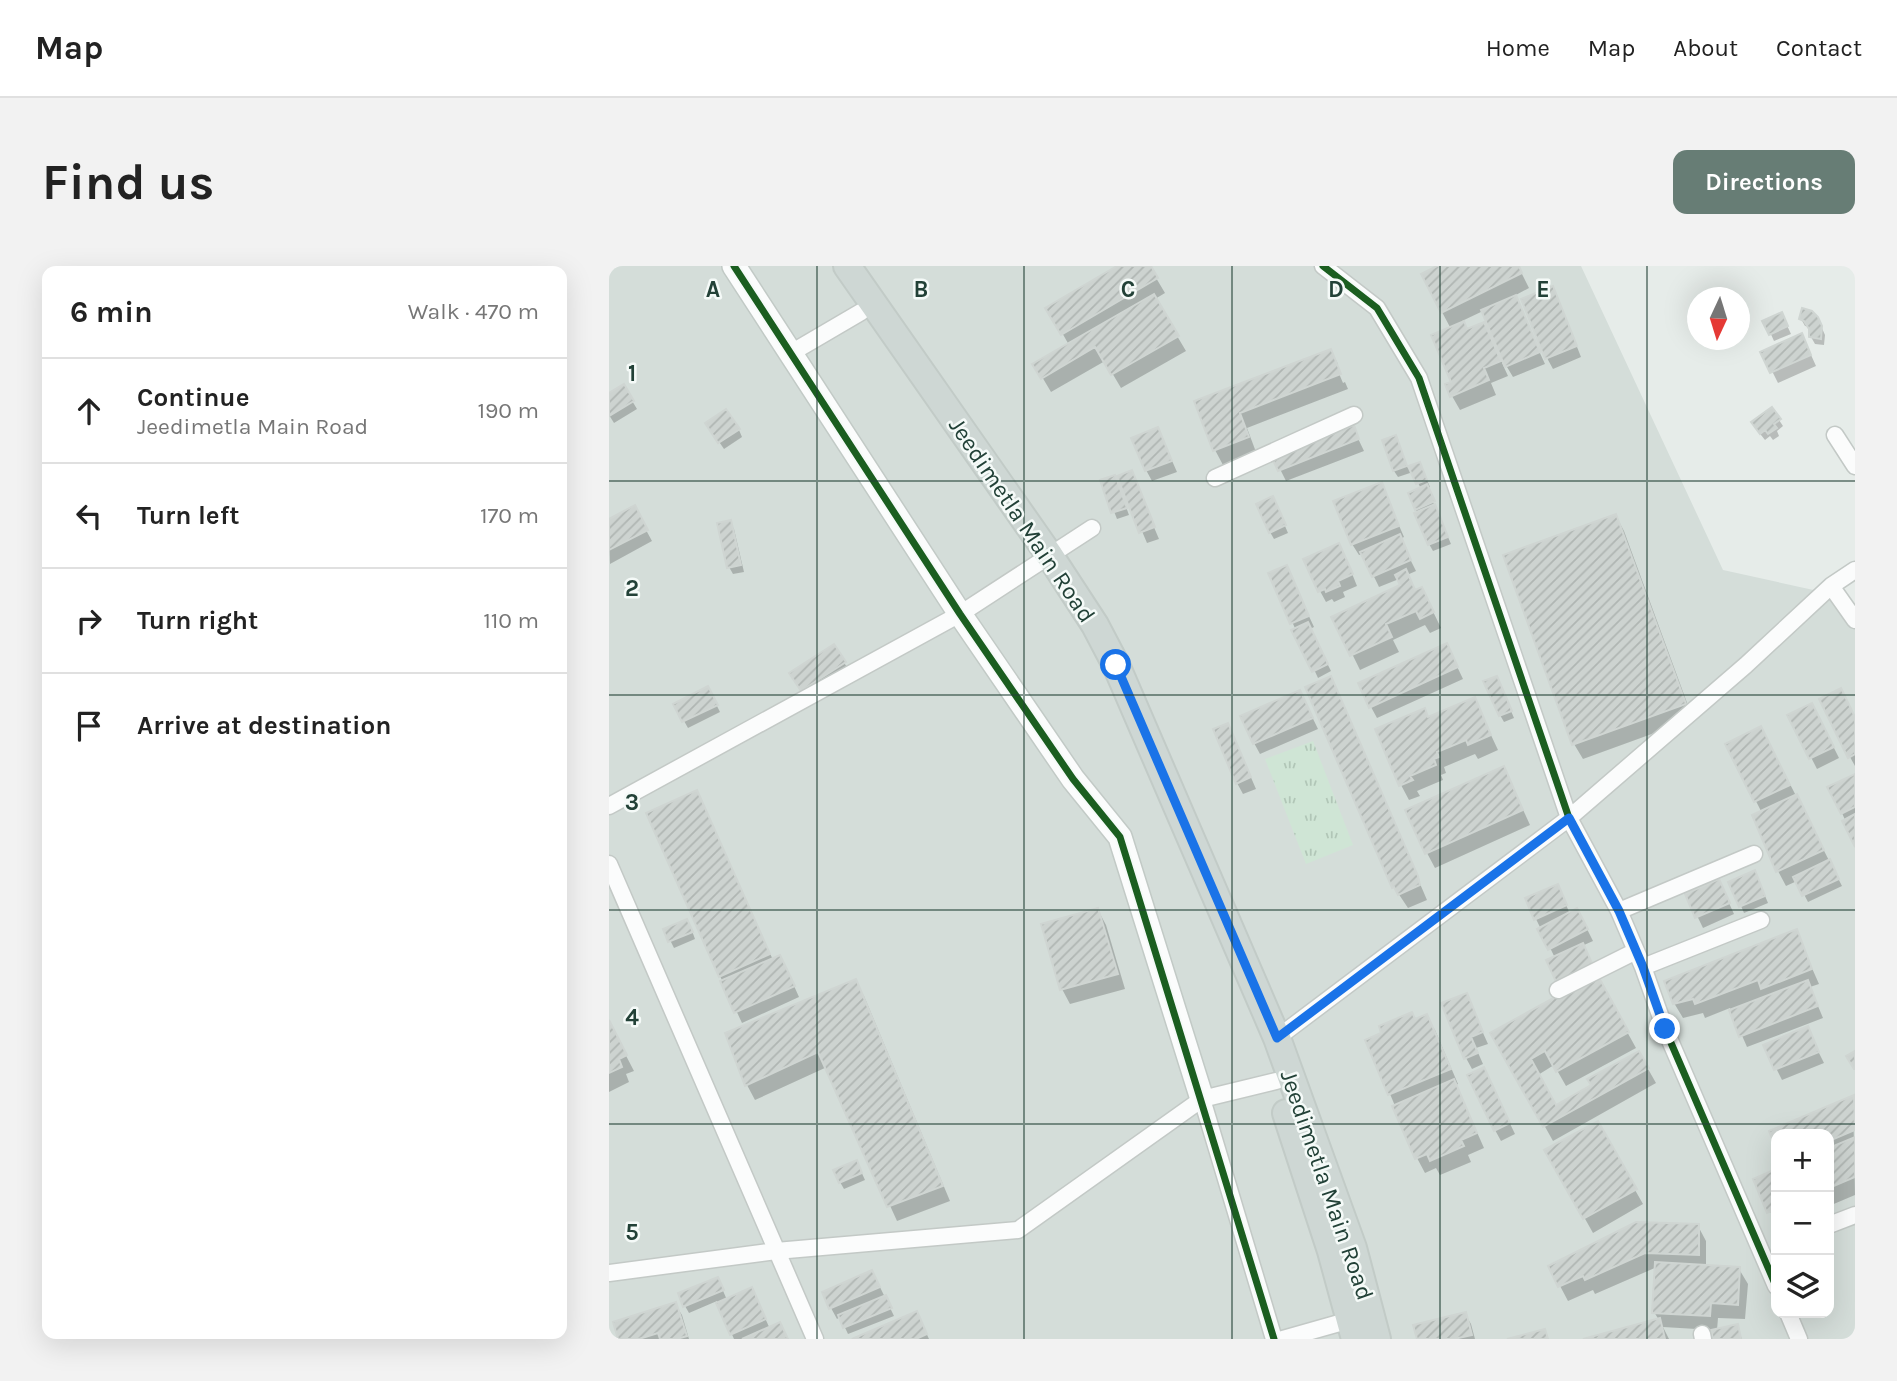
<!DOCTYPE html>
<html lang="en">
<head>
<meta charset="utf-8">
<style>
	:root { --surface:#fff; --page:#f2f2f2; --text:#222; --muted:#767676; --line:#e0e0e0; --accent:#677d75 }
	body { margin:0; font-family:Karla,sans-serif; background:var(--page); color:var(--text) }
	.controls { position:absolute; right:21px; bottom:21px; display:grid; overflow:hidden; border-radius:14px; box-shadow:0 7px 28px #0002 }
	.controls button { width:63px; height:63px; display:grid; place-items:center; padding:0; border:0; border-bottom:2px solid var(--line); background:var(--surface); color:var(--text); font:35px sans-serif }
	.compass { position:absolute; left:1078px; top:21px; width:63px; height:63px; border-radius:50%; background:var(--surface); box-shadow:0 7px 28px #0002; rotate:184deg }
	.stop { position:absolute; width:21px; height:21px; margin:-16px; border:5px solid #1a73e8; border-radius:50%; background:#fff }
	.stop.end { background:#1a73e8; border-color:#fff; box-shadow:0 2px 7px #0008 }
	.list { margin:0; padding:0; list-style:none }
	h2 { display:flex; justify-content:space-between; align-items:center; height:91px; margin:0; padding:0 28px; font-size:30px }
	h2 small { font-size:23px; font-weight:400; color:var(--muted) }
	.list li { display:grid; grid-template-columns:46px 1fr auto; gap:21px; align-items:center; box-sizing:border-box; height:105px; padding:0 28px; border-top:2px solid var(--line) }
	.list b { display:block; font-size:26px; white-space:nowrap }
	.list p { margin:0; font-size:23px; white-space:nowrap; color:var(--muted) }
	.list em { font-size:23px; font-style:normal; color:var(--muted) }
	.icon { flex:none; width:38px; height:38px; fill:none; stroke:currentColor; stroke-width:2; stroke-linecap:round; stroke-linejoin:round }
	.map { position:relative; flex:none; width:1246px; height:1073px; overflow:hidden; border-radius:14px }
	header { display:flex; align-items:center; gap:42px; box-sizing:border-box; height:98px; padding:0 35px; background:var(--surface); border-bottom:2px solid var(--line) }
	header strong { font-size:33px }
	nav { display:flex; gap:38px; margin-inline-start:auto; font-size:24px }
	.intro { display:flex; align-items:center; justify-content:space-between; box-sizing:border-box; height:168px; padding:0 42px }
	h1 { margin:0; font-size:49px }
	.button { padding:18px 32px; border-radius:14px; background:var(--accent); color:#fff; font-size:24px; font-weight:700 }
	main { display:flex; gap:42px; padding:0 42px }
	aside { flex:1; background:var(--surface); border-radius:14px; box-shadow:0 7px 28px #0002 }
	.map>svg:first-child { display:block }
	.built { fill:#d4ddd9; fill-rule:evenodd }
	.grass { fill:url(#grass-tufts) }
	.shadow { fill:#0003; fill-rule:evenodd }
	.building { fill:url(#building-hatch); stroke:#cfd5d2; stroke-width:2 }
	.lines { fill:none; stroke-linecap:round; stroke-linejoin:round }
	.street-casing { stroke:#c3c9c6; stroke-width:19 }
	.secondary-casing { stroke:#c2cac6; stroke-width:26 }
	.primary-casing { stroke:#c2cbc7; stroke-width:30 }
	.street { stroke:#fbfcfc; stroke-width:16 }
	.secondary { stroke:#fbfcfc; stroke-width:23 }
	.primary { stroke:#ced7d4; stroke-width:26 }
	.cycleway-casing { stroke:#f5faf8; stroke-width:11 }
	.cycleway { stroke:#1b5e20; stroke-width:7 }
	.route { stroke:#1a73e8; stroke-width:9 }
	.grid { fill:none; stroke:#224137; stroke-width:2; stroke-opacity:0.55 }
	.labels { text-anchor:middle; stroke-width:5; stroke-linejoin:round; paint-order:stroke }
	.street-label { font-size:24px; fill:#224137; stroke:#f5faf8 }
	.grid-label { font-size:23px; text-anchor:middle; font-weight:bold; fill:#224137; stroke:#f5faf8; stroke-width:5; stroke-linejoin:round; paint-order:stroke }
</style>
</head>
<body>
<header>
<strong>Map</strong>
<nav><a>Home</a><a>Map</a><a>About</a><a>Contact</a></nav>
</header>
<div class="intro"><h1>Find us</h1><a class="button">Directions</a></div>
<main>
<aside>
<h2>6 min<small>Walk · 470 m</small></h2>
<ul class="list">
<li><svg class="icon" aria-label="ahead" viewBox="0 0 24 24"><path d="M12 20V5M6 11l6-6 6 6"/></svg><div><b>Continue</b><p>Jeedimetla Main Road</p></div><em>190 m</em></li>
<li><svg class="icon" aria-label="left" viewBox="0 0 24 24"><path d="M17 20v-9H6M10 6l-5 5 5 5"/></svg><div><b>Turn left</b></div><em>170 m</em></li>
<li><svg class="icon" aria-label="right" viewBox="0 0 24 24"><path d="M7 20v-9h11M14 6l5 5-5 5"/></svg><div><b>Turn right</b></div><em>110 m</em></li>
<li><svg class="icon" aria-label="arrive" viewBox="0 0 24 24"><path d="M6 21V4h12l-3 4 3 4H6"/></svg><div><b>Arrive at destination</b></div></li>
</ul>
</aside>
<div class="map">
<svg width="1246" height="1073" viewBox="0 0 1246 1073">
	<defs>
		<pattern id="grass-tufts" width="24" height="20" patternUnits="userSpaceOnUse" patternTransform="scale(1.75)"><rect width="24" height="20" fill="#cfe5d5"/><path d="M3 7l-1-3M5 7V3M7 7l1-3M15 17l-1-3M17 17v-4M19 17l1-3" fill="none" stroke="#b1c6b7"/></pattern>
		<pattern id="building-hatch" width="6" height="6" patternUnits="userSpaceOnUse" patternTransform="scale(1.75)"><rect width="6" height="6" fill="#cdd3d0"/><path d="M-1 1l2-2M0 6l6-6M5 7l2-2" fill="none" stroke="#b0b6b3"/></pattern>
	</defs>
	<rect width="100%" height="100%" fill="#e6ece9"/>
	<path class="built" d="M 0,0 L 972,0 L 1114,304 L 1241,332 L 1246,341 L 1246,1073 L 0,1073 ZM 1167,868 L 1220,868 L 1220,1047 L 1167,1047 Z"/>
	<path class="grass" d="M 704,475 L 744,579 L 697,598 L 656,493 Z"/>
	<path class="shadow" d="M 511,0 L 540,0 L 556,27 L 546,33 L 577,85 L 512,122 L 496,95 L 442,126 L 426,99 L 460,79 L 439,42 Z
		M 909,0 L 920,22 L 905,30 L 936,98 L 904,111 L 895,96 L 893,97 L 899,110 L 882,117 L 887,129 L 851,144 L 843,130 L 842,63 L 833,46 ZM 874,45 L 888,76 L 885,77 L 874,58 L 858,64 L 853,55 Z
		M 949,33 L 972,91 L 944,103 L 938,92 Z
		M 1192,53 L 1212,60 L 1216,69 L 1215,79 L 1206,78 L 1202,71 L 1201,61 L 1196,60 Z
		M 1156,55 L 1176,55 L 1182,68 L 1165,75 Z
		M 1198,80 L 1207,100 L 1169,117 L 1154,87 Z
		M 722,85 L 729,98 L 726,98 L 734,117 L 736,116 L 739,123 L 638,162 L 647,186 L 614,199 L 606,184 L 587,136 Z
		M 14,120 L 28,143 L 5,157 L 0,149 L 0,129 Z
		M 1170,154 L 1174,160 L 1168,165 L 1170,170 L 1164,174 L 1161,170 L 1156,174 L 1148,164 Z
		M 744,162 L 755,185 L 677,215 L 666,193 Z
		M 549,163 L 568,206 L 543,215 L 537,204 Z
		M 102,164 L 130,164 L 133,171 L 115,183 Z
		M 787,171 L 799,202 L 810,198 L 814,205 L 821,221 L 818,222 L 842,278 L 824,285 L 820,278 L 801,228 L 812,223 L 804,206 L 789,211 L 785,205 Z
		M 522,207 L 550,273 L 538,277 L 510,211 Z
		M 506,211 L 520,249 L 508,253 L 493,215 Z
		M 772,218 L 795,271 L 791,273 L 807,305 L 798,309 L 807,325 L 813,323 L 832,362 L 821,367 L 816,359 L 784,374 L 790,386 L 751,404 L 725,351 L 793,320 L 790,313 L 770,321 L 754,288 L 750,289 L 743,278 Z
		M 667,239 L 679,267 L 665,273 L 661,266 Z
		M 25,242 L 43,275 L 1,298 L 0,255 Z
		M 1007,250 L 1015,265 L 1084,453 L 974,493 L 965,478 Z
		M 121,256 L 125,263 L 135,306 L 124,308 L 120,301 Z
		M 736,290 L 748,320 L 734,326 L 736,331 L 725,336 L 723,333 L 717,336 L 711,325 Z
		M 677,301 L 705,361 L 701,363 L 722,405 L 709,412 L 661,308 Z
		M 225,380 L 242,408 L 199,435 L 188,418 Z
		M 843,390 L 854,413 L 768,452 L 762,441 Z
		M 891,419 L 905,452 L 895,456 L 891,449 Z
		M 99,422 L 111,446 L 79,462 L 66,439 Z
		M 691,426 L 709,463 L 651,488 L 645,477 Z
		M 729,427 L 818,634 L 799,642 L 785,621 Z
		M 865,433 L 889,484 L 869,493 L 866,488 L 835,501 L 837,507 L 832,509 L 834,514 L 808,525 L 811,530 L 800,534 L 792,519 L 820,452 Z
		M 1181,450 L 1209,450 L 1230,492 L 1208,503 Z
		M 1246,453 L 1246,500 L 1241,491 Z
		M 624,470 L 647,523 L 634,528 L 628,517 Z
		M 1158,473 L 1233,620 L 1199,636 L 1188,615 L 1177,620 L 1169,605 L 1153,547 L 1118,478 Z
		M 1246,510 L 1246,577 L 1233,547 Z
		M 902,517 L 921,559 L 826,602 L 818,587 Z
		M 88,527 L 164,694 L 177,702 L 190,731 L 133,757 L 111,710 Z
		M 1149,613 L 1159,637 L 1135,647 L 1132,640 Z
		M 1115,626 L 1125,648 L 1094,662 L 1078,629 Z
		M 952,627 L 961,648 L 974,655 L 984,675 L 946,692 L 927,653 Z
		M 489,644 L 497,659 L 516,723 L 461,738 L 453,723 Z
		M 82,662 L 86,673 L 65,682 L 56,664 Z
		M 1187,666 L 1210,718 L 1201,721 L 1214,752 L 1138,781 L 1121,742 L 1096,752 L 1094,747 L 1074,752 L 1065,737 Z
		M 990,715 L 1027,782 L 957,820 L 945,799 L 929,809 L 947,841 L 984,820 L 1030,787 L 1047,817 L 944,875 L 884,768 Z
		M 246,716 L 255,730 L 341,935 L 288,955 L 218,801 L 146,834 L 138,819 Z
		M 857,729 L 879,778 L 867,782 L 874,798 L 863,803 L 857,792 Z
		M 817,750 L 826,764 L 849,818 L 847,819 L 875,882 L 859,889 L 862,896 L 831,909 L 827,902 L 816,907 L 808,892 L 781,828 L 806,754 Z
		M 0,757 L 25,805 L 17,808 L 20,816 L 0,826 Z
		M 1198,763 L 1215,797 L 1173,814 L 1156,780 Z
		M 880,814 L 906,868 L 892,875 L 886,864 Z
		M 1244,831 L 1246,929 L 1220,940 L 1220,868 L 1167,868 L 1167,878 L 1162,866 Z
		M 988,857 L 1034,938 L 984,967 L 938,885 Z
		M 251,903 L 256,914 L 235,923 L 231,916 Z
		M 1167,905 L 1167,958 L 1147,914 Z
		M 1089,960 L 1097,975 L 1097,1001 L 1130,1003 L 1139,1018 L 1136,1053 L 1109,1052 L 1108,1064 L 1128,1060 L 1133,1073 L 1106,1073 L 1104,1064 L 1054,1061 L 1060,1073 L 981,1073 L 1050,1054 L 1045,1046 L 1048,1001 L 986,1028 L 984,1024 L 959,1035 L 941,1001 Z
		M 269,1017 L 285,1050 L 239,1068 L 231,1051 L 228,1053 L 222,1042 Z
		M 112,1020 L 118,1034 L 148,1034 L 161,1063 L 171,1058 L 179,1073 L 125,1073 L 108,1035 L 80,1047 L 76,1040 Z
		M 66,1038 L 73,1049 L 80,1073 L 11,1073 Z
		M 856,1048 L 862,1058 L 866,1073 L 809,1073 Z
		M 313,1058 L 320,1073 L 247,1073 Z"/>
	<path class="building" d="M 508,0 L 542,0 L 549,12 L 452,69 L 436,42 Z
		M 828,0 L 910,0 L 913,7 L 832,47 L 812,8 Z
		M 944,20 L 968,80 L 936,93 L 912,33 Z
		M 545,28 L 570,70 L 502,109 L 486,81 L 432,113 L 423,98 Z
		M 907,29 L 931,86 L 896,101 L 872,44 Z
		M 1193,42 L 1203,45 L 1209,51 L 1213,60 L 1212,73 L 1200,71 L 1200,63 L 1195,55 L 1190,53 Z
		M 1173,46 L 1179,60 L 1160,69 L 1153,55 Z
		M 855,55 L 858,63 L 875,56 L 892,95 L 875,102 L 880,114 L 841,131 L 836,118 L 842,116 L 822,69 Z
		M 1193,67 L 1202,89 L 1161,107 L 1151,86 Z
		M 722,83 L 732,108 L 631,147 L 640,171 L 604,185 L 585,135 Z
		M 15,118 L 25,135 L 0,150 L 0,127 Z
		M 1163,141 L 1172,153 L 1165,158 L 1168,162 L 1159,168 L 1156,164 L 1151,168 L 1142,156 Z
		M 117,143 L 131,163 L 109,177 L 96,157 Z
		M 745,159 L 750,173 L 669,205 L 663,192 Z
		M 549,161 L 563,195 L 536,205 L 522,172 Z
		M 787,169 L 798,200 L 784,205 L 773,174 Z
		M 811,196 L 818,214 L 807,218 L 799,200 Z
		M 523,204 L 546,261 L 530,267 L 508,210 Z
		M 506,209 L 518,242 L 502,247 L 491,214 Z
		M 773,216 L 790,260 L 742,279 L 724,235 Z
		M 818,218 L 826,235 L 806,244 L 799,227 Z
		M 664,230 L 677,259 L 660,267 L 647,238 Z
		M 826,238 L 839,271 L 819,279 L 805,247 Z
		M 26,239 L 39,264 L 0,284 L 0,253 Z
		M 1007,248 L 1077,438 L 963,479 L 894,289 Z
		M 122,254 L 132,299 L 118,302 L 108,257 Z
		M 791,268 L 802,294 L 763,311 L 751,286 Z
		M 730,277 L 744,308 L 729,315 L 731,320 L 717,326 L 716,323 L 709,326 L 694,293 Z
		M 678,299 L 700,350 L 681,358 L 659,307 Z
		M 797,303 L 806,324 L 813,321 L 825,346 L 811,353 L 807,345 L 777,358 L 783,371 L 741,390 L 722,351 L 791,319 L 786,309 Z
		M 699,356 L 719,398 L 703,406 L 682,364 Z
		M 838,377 L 849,401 L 760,442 L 749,417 Z
		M 225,378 L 237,396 L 192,425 L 180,407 Z
		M 722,410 L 809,610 L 811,619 L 789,629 L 785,621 L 783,622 L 696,421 Z
		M 888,410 L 903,445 L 890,450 L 874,415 Z
		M 99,420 L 109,439 L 73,456 L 64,438 Z
		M 1232,422 L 1246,451 L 1246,488 L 1239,492 L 1210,433 Z
		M 691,424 L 704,452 L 644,478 L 631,450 Z
		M 866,431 L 882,469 L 859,479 L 857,474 L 828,486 L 830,491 L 825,493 L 827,499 L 801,510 L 804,514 L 790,520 L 766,463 L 816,442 L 819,451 Z
		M 1203,437 L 1225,481 L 1200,493 L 1178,449 Z
		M 619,457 L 642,511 L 627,518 L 604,463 Z
		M 1152,460 L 1181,519 L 1145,536 L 1116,478 Z
		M 895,500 L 914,544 L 816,588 L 796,544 Z
		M 1246,508 L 1246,541 L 1232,548 L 1218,521 Z
		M 88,524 L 161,688 L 110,711 L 37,547 Z
		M 1188,528 L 1215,584 L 1167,606 L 1143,549 Z
		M 1246,548 L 1246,581 L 1233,555 Z
		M 1221,593 L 1230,613 L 1193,630 L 1184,611 Z
		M 1146,604 L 1156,630 L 1130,641 L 1119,616 Z
		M 1110,613 L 1121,637 L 1086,652 L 1076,628 Z
		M 949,618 L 958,639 L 925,654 L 916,632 Z
		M 489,642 L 509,708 L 451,724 L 432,658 Z
		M 968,642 L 979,663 L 939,684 L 928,663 Z
		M 78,653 L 84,666 L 59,676 L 54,663 Z
		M 1188,663 L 1203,703 L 1152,723 L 1149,714 L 1086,738 L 1084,733 L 1064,738 L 1055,715 Z
		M 974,677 L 986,704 L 949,720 L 937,694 Z
		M 171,689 L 186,720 L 125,747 L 111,715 Z
		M 988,708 L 1020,766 L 947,806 L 936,785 L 922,793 L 947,839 L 982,819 L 978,813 L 1030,785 L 1040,802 L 934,861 L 881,767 Z
		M 247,713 L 334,920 L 278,941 L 209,786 L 136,820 L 116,767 Z
		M 1199,714 L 1209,740 L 1130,771 L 1120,744 Z
		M 858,727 L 874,766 L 862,771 L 869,787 L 855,793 L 832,737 Z
		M 803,746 L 806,753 L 818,748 L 842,803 L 779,829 L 756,774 L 772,767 L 770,760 Z
		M 0,754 L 18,789 L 10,793 L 13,801 L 0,807 Z
		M 1199,760 L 1210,786 L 1165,804 L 1154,779 Z
		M 1246,785 L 1246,803 L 1245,803 L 1237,790 Z
		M 875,801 L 901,857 L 885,865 L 858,809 Z
		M 845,813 L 868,867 L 852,874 L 855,880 L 821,895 L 818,888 L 806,893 L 783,840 Z
		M 1245,829 L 1246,864 L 1220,875 L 1220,868 L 1167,868 L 1167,882 L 1160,865 Z
		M 989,855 L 1028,923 L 974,953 L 935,884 Z
		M 1246,871 L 1246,911 L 1220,922 L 1220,882 Z
		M 248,894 L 253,907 L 230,917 L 224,904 Z
		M 1167,903 L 1167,943 L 1158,947 L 1144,913 Z
		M 1027,956 L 1090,958 L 1090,989 L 1036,987 L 976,1014 L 974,1010 L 949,1021 L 939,1000 Z
		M 1046,996 L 1131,1001 L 1129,1039 L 1102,1037 L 1101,1050 L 1043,1047 Z
		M 263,1004 L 271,1021 L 220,1043 L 213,1026 Z
		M 109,1011 L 115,1024 L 74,1041 L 69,1027 Z
		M 143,1021 L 157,1053 L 121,1069 L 107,1037 Z
		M 277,1029 L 283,1042 L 234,1062 L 229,1049 Z
		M 67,1036 L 78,1070 L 68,1073 L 51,1073 L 49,1067 L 30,1073 L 9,1073 L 4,1056 Z
		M 308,1045 L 318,1068 L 307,1073 L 243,1073 Z
		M 857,1046 L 863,1069 L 845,1073 L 808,1073 L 804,1059 Z
		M 1051,1052 L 1056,1073 L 974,1073 Z
		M 171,1056 L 179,1073 L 133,1073 Z
		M 1129,1058 L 1132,1073 L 1104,1073 L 1102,1064 Z
		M 936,1063 L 939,1073 L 898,1073 Z"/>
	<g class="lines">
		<g class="street-casing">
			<path id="street" d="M 714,0 L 768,42 L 810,112 L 960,552 L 1010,645 L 1034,701 L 1056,763 L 1167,1020
				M 182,87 L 252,46
				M 1226,169 L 1246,200
				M 606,212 L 745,149
				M 1222,320 L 1246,354
				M 0,540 L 351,348 L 483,262
				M 0,598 L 206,1073
				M 1010,645 L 1145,588
				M 1034,701 L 1152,654
				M 949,724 L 1027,685
				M 668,772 L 960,552 L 1137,399 L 1222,320 L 1246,304
				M 593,833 L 665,1073
				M 1220,959 L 1246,949
				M 0,1007 L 167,985 L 409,964 L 593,833 L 667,815
				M 1179,1047 L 1190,1073
				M 1093,1068 L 1094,1073
				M 674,1073 L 741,1054"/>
		</g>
		<g class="secondary-casing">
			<path id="secondary" d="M 125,0 L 351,348 L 464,513 L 511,571 L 593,833"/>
		</g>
		<g class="primary-casing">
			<path id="primary" d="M 238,0 L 441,290 L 486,359 L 507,399 L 668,772 L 744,982 L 768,1073
				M 677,847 L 722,985 L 746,1073"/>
		</g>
		<use href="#street" class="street"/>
		<use href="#secondary" class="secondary"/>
		<use href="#primary" class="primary"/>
		<g class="cycleway-casing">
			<path id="cycleway" d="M 125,0 L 351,348 L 464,513 L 511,571 L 665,1073
				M 714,0 L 768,42 L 810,112 L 960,552 L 1010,645 L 1034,701 L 1056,763 L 1167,1020"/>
		</g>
		<use href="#cycleway" class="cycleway"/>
	</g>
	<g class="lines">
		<path class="route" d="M 507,399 L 668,772 L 960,552 L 1010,645 L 1034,701 L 1056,763"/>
	</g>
	<path class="grid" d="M 208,0 L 208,1073M 415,0 L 415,1073M 623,0 L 623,1073M 831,0 L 831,1073M 1038,0 L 1038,1073M 0,215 L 1246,215M 0,429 L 1246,429M 0,644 L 1246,644M 0,858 L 1246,858"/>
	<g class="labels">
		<g class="street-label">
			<text transform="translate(413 254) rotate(56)" y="8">Jeedimetla Main Road</text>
			<text transform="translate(718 919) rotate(71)" y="8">Jeedimetla Main Road</text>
		</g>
	</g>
	<g class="grid-label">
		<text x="104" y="31">A</text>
		<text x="312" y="31">B</text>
		<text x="519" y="31">C</text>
		<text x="727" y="31">D</text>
		<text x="934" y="31">E</text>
		<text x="23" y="115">1</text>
		<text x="23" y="330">2</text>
		<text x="23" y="544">3</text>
		<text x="23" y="759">4</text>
		<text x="23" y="974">5</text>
	</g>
</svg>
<div class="controls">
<button>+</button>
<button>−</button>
<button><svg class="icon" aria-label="layers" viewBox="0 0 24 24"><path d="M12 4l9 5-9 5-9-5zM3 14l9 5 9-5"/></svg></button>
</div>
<svg class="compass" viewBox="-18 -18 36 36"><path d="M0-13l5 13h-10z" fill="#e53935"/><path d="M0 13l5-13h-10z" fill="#767676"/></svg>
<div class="stop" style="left:507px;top:399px"></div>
<div class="stop end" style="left:1056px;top:763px"></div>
</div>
</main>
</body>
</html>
